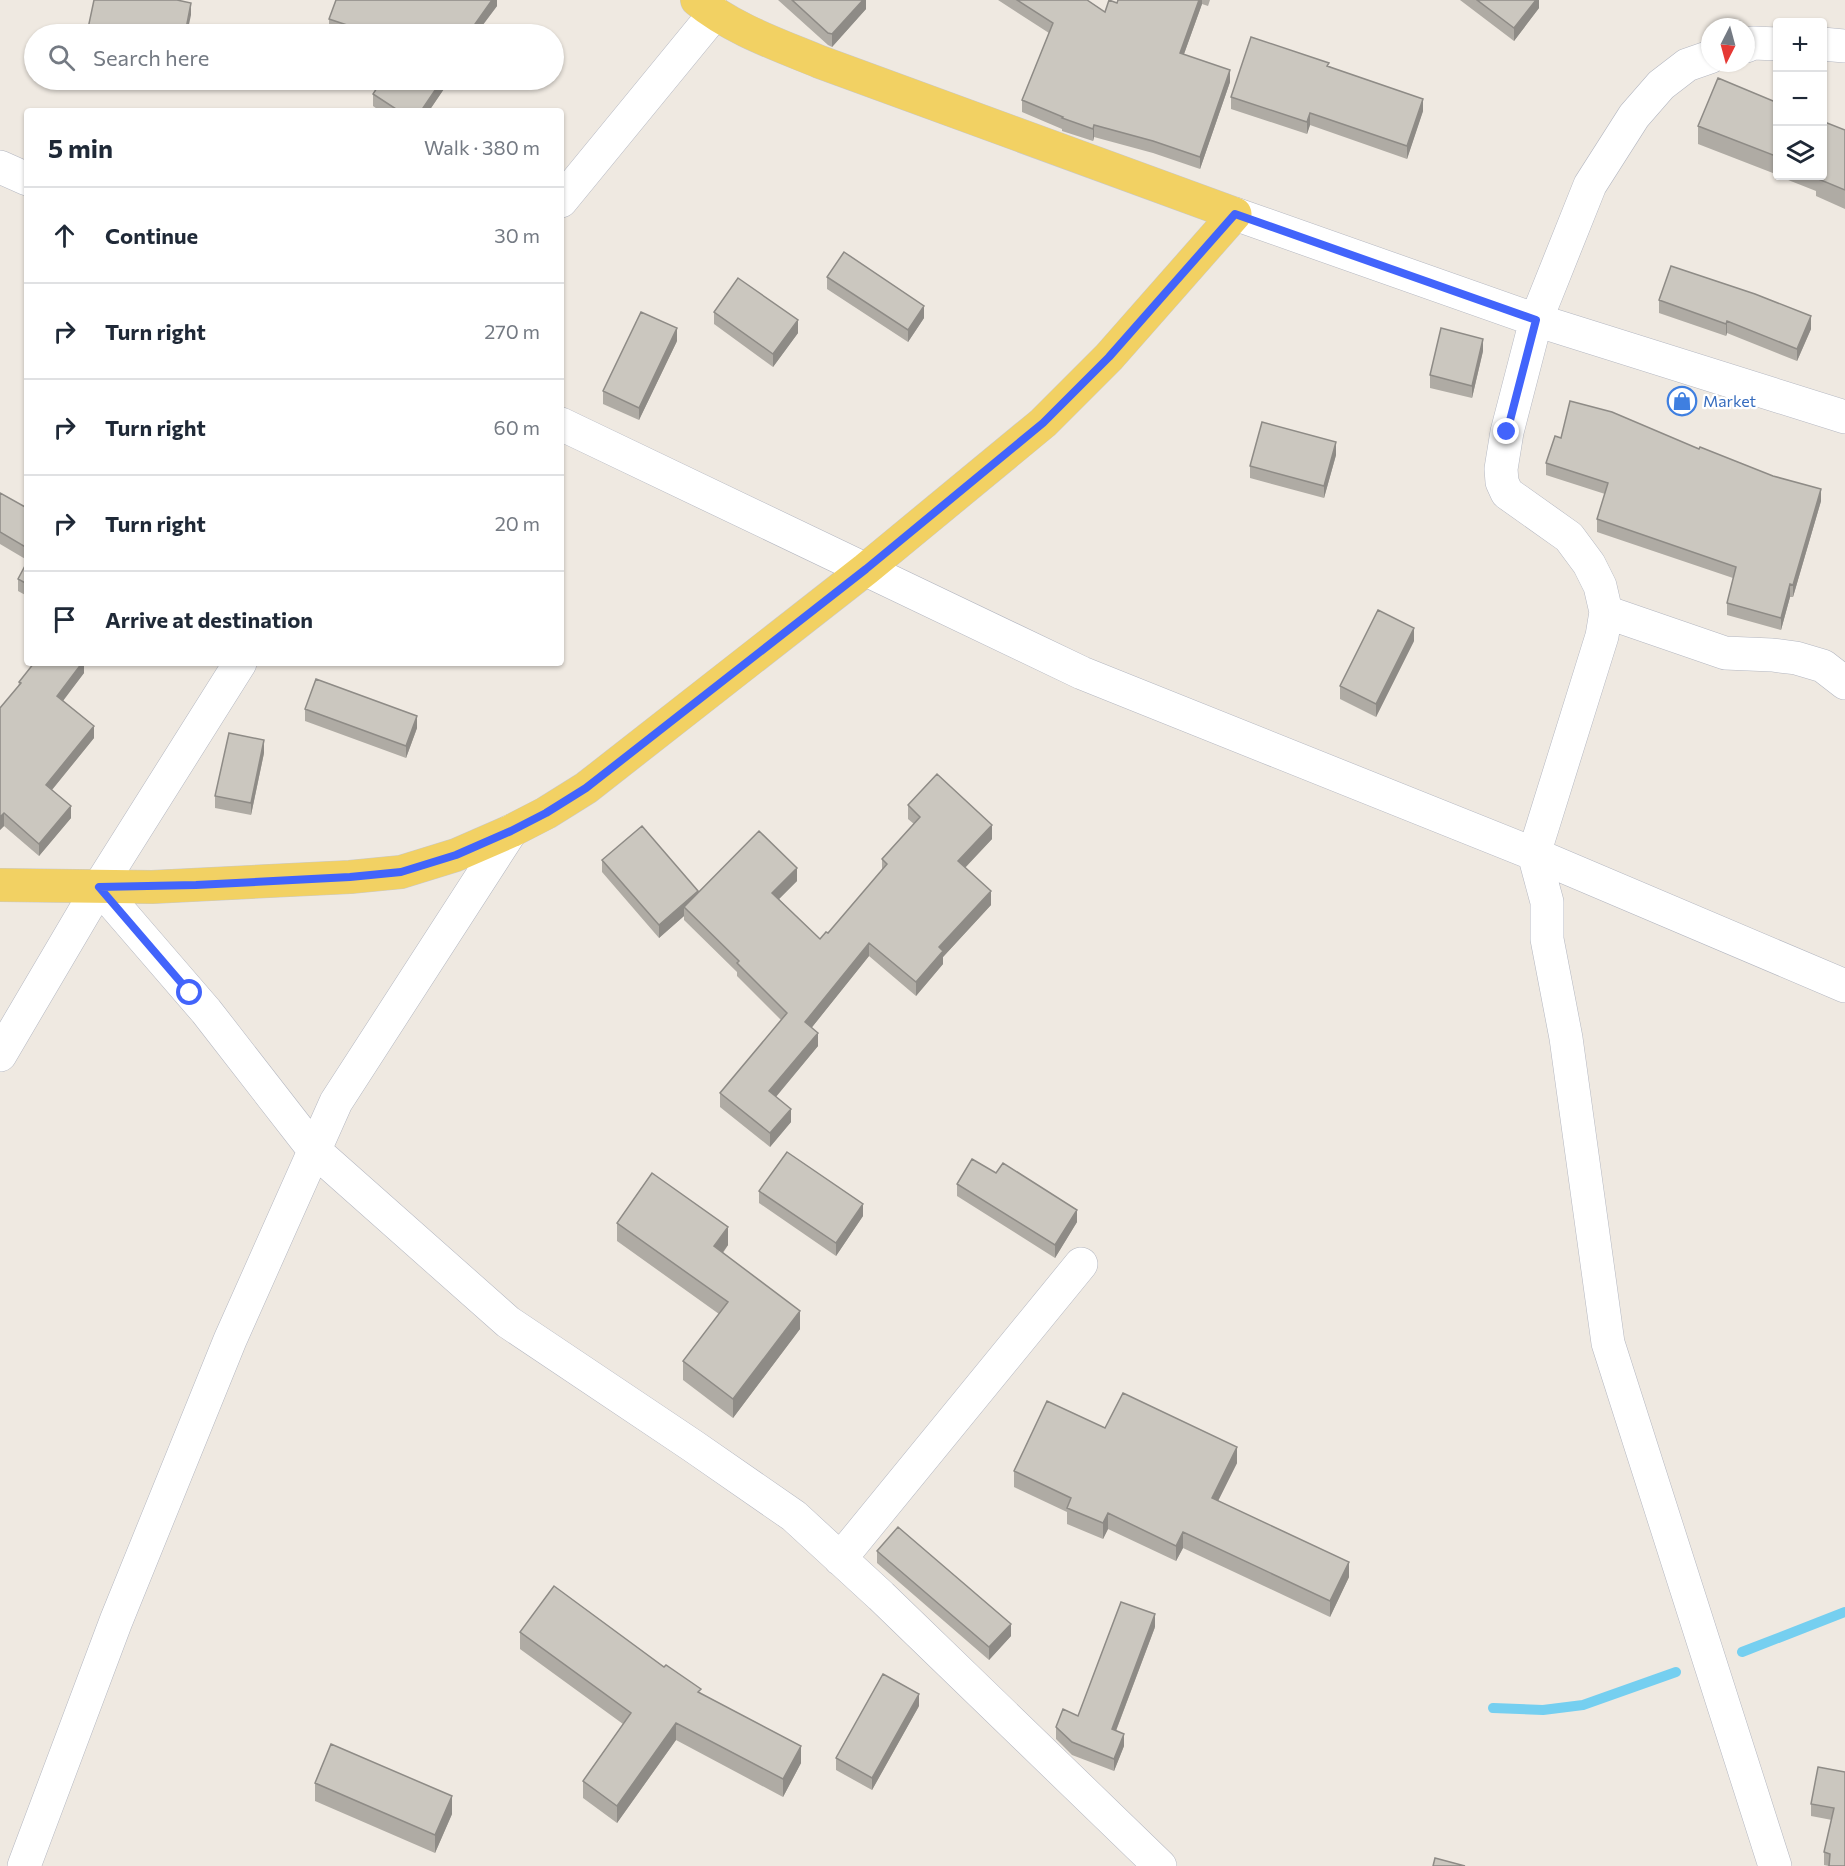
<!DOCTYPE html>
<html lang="en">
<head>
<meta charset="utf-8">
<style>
	:root { --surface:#fff; --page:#f6f6f7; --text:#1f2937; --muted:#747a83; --line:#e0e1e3 }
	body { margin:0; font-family:Commissioner,sans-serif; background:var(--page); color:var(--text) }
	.controls { position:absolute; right:18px; top:18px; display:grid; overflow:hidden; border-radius:6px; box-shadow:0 2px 4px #0004 }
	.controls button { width:54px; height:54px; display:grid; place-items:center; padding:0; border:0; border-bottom:2px solid var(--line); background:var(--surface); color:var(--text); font:30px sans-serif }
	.compass { position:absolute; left:1701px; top:18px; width:54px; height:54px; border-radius:50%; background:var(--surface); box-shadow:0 2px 4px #0004; rotate:186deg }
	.stop { position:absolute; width:18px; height:18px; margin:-14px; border:4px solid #4264fb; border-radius:50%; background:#fff }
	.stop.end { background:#4264fb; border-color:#fff; box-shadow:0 2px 6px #0008 }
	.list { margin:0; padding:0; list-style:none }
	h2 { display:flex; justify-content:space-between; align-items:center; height:78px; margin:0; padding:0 24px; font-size:26px }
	h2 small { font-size:20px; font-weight:400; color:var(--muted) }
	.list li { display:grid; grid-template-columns:39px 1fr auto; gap:18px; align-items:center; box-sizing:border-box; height:96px; padding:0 24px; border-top:2px solid var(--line) }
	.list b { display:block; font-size:22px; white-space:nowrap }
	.list em { font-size:20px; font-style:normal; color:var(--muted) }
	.icon { flex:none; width:33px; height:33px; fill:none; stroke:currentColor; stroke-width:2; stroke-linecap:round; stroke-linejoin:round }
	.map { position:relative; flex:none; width:1845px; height:1866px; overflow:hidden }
	.search { position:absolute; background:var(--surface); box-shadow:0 2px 4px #0004; left:24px; top:24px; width:540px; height:66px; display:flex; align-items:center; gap:15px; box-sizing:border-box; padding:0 21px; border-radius:33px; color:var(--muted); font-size:22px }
	.panel { position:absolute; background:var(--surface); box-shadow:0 2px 4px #0004; left:24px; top:108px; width:540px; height:558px; border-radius:6px }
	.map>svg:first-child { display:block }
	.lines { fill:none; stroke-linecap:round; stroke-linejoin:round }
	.stream { stroke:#75cff0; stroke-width:10 }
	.minor-casing { stroke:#b4b7c1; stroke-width:34 }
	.major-casing { stroke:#c9c9c9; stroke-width:34 }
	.minor { stroke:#fff; stroke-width:33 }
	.major { stroke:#f2d163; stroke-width:33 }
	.wall { fill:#afaba4 }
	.shaded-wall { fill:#8e8b86 }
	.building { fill:#cbc7bf; stroke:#8e8b86; stroke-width:1.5 }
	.route { stroke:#4264fb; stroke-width:8 }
	.labels { text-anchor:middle; stroke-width:4.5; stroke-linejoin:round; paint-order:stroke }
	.shop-label { font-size:16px; fill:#366cbe; stroke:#fff; text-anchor:start }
</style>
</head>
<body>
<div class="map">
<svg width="1845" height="1866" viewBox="0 0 1845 1866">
	<rect width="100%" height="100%" fill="#efe9e1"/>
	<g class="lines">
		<path class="stream" d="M 1742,1652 L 1845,1612
			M 1493,1708 L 1543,1710 L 1583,1705 L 1676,1672"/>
		<g class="minor-casing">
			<path id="minor" d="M 1822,44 L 1845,46
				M 1746,46 L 1753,43 L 1778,44
				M 1710,57 L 1687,65 L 1661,85 L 1634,116 L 1590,185 L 1536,320 L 1507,432 L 1501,469 L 1502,482 L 1507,493 L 1569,537 L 1589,564 L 1600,586 L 1606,612 L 1602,636 L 1534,854 L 1547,902 L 1547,939 L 1566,1038 L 1608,1343 L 1775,1866
				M 0,167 L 27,179
				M 561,201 L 715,13
				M 1235,214 L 1536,320 L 1845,417
				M 561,424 L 1082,673 L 1534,854 L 1845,986
				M 1606,612 L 1725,653 L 1772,655 L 1796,658 L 1823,666 L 1845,683
				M 99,887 L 206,1011 L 314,1150 L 508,1322 L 693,1446 L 794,1516 L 881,1596 L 1160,1866
				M 0,1055 L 99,887 L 240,663
				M 840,1559 L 1081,1264
				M 24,1866 L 116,1621 L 230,1340 L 336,1102 L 511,831"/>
		</g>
		<g class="major-casing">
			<path id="major" d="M 0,885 L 152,887 L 350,877 L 401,872 L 456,855 L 511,831 L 546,813 L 586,788 L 866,569 L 1043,423 L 1109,357 L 1235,214 L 820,62 C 779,45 732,29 697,0"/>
		</g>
		<use href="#minor" class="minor"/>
		<use href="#major" class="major"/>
	</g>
	<path class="wall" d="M 497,0 L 497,6 L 476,34 L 338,34 L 329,32 L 329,19 Z
		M 778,0 L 866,0 L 866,9 L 832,47 L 828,45 Z
		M 998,0 L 1087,0 L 1105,12 L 1117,3 L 1118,0 L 1210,0 L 1208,6 L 1202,4 L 1184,54 L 1230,82 L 1200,169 L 1153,153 L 1094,137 L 1093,141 L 1062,131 L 1062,129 L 1022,112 L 1022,100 L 1049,33 Z
		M 1460,0 L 1539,0 L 1539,8 L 1514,41 Z
		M 1329,66 L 1423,111 L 1407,159 L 1310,125 L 1307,134 L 1231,109 L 1231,97 Z
		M 382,80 L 450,80 L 429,111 L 380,111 L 373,106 L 373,94 Z
		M 1778,103 L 1778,175 L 1698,144 L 1698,126 Z
		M 1845,130 L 1845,209 L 1816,196 L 1816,191 L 1778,176 L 1822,176 Z
		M 827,277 L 924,318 L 908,342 L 827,289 Z
		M 1659,300 L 1811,329 L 1797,361 L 1727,333 L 1726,336 L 1659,313 Z
		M 714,312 L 798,333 L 773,367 L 714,324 Z
		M 677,341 L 639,420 L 603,404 L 603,391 Z
		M 1483,351 L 1472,398 L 1430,388 L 1430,375 Z
		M 1336,455 L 1324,498 L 1250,478 L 1250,466 Z
		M 1546,463 L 1821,501 L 1793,597 L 1790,597 L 1781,630 L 1727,615 L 1727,603 L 1733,578 L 1597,532 L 1597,519 L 1605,494 L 1546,475 Z
		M 0,493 L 27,508 L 27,560 L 0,544 Z
		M 27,562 L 27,596 L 18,591 L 18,579 Z
		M 1414,641 L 1376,717 L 1340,699 L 1340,686 Z
		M 84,663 L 84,673 L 62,701 L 94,738 L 52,790 L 71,818 L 39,856 L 4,826 L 0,830 L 19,682 Z
		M 305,709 L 417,728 L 406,758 L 305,721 Z
		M 264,753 L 251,815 L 215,808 L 215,796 Z
		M 908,805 L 992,839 L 965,868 L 991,905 L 943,957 L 943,964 L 916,996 L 869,956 L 812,1027 L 818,1046 L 776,1097 L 791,1122 L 770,1147 L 720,1107 L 720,1093 L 781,1020 L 737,976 L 737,972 L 684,920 L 684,916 L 659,938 L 602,872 L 602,860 L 698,892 L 797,881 L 779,899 L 820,939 L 828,933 L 882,870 L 882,859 L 914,824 L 908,819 Z
		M 957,1184 L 1077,1222 L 1055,1258 L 957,1196 Z
		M 759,1191 L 863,1216 L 836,1256 L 759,1203 Z
		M 617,1223 L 728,1245 L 723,1253 L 800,1329 L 733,1418 L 683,1380 L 683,1361 L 719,1314 L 617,1241 Z
		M 1105,1428 L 1237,1463 L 1218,1501 L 1349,1577 L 1330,1617 L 1183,1548 L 1176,1561 L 1108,1529 L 1103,1539 L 1067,1524 L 1067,1512 L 1014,1487 L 1014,1471 Z
		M 877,1551 L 1011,1636 L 989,1660 L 877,1563 Z
		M 1155,1627 L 1116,1731 L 1124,1746 L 1114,1771 L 1072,1755 L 1056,1739 L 1056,1727 L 1078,1716 Z
		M 520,1632 L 701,1693 L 801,1763 L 783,1797 L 676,1740 L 617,1823 L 583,1798 L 583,1781 L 623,1724 L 520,1649 Z
		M 919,1706 L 872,1790 L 836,1770 L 836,1758 Z
		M 1845,1772 L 1829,1866 L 1824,1865 L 1824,1852 L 1832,1820 L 1811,1816 L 1811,1804 Z
		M 315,1783 L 452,1814 L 435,1853 L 315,1801 Z"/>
	<path class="shaded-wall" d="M 492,0 L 497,0 L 497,6 L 476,34 L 468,34 Z
		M 863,0 L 866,0 L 866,9 L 832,47 L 832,34 Z
		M 1199,0 L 1202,0 L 1202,4 L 1180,65 L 1180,53 Z
		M 1536,0 L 1539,0 L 1539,8 L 1514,41 L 1514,28 Z
		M 191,3 L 191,15 L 187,34 L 185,34 Z
		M 1230,70 L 1230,82 L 1200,169 L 1200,157 Z
		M 442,80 L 450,80 L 429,111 L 421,111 Z
		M 1423,99 L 1423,111 L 1407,159 L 1407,146 Z
		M 1310,113 L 1310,125 L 1307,134 L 1307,122 Z
		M 1094,125 L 1094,137 L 1093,141 L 1093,129 Z
		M 924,306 L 924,318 L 908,342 L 908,330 Z
		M 1811,316 L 1811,329 L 1797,361 L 1797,349 Z
		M 798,320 L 798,333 L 773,367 L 773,354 Z
		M 1727,321 L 1727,333 L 1726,336 L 1726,324 Z
		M 677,328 L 677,341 L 639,420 L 639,408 Z
		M 1483,339 L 1483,351 L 1472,398 L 1472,386 Z
		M 1336,442 L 1336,455 L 1324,498 L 1324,486 Z
		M 1821,489 L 1821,501 L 1793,597 L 1793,585 Z
		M 1790,584 L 1790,597 L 1781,630 L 1781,618 Z
		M 1414,628 L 1414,641 L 1376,717 L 1376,704 Z
		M 82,663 L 84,663 L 84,673 L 57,709 L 57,696 Z
		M 417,716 L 417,728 L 406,758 L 406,746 Z
		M 94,726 L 94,738 L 46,797 L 46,785 Z
		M 264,740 L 264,753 L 251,815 L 251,803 Z
		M 71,806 L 71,818 L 39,856 L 39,844 Z
		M 4,813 L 4,826 L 0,830 L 0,817 Z
		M 992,825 L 992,839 L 958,875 L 958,861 Z
		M 797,868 L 797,881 L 772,906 L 772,893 Z
		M 698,891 L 698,904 L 684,907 L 684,916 L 659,938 L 659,925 Z
		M 991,891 L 991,905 L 943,957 L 943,964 L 916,996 L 916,982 L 939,947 Z
		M 869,943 L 869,956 L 805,1036 L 805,1022 Z
		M 818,1033 L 818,1046 L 769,1105 L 769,1091 Z
		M 791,1109 L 791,1122 L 770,1147 L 770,1133 Z
		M 863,1204 L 863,1216 L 836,1256 L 836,1243 Z
		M 1077,1210 L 1077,1222 L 1055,1258 L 1055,1245 Z
		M 728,1227 L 728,1245 L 714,1264 L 714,1246 Z
		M 800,1311 L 800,1329 L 733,1418 L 733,1399 Z
		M 1237,1447 L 1237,1463 L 1212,1513 L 1212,1498 Z
		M 1108,1513 L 1108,1529 L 1103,1539 L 1103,1523 Z
		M 1183,1532 L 1183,1548 L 1176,1561 L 1176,1546 Z
		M 1349,1562 L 1349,1577 L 1330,1617 L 1330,1601 Z
		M 1155,1614 L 1155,1627 L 1112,1741 L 1112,1729 Z
		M 1011,1624 L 1011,1636 L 989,1660 L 989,1647 Z
		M 919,1694 L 919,1706 L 872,1790 L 872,1778 Z
		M 676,1723 L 676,1740 L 617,1823 L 617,1806 Z
		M 1124,1734 L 1124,1746 L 1114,1771 L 1114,1759 Z
		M 801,1746 L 801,1763 L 783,1797 L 783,1779 Z
		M 452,1796 L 452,1814 L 435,1853 L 435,1835 Z"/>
	<path class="building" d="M 94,0 L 177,0 L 191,3 L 185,34 L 95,34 L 87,33 Z
		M 336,0 L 492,0 L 468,34 L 374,34 L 329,19 Z
		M 792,0 L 863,0 L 832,34 L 828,33 Z
		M 1017,0 L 1087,0 L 1105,12 L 1109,0 L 1117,3 L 1118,0 L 1199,0 L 1180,53 L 1230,70 L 1200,157 L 1153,141 L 1094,125 L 1093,129 L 1062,118 L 1063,117 L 1022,100 L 1053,23 Z
		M 1477,0 L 1536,0 L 1514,28 Z
		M 1251,37 L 1329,63 L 1327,66 L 1423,99 L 1407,146 L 1310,113 L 1307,122 L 1231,97 Z
		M 1718,78 L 1778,103 L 1778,157 L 1698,126 Z
		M 382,80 L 442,80 L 421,111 L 399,111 L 373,94 Z
		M 1822,121 L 1845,130 L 1845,190 L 1816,178 L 1817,176 L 1822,176 Z
		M 844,252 L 924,306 L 908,330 L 827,277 Z
		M 1671,266 L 1755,294 L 1811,316 L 1797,349 L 1727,321 L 1726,324 L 1659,300 Z
		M 738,278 L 798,320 L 773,354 L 714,312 Z
		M 641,312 L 677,328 L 639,408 L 603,391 Z
		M 1441,328 L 1483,339 L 1472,386 L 1430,375 Z
		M 1570,401 L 1612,412 L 1699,449 L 1700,447 L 1773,476 L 1821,489 L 1793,585 L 1790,584 L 1781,618 L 1727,603 L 1736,567 L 1597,519 L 1608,483 L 1546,463 L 1555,436 L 1561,438 Z
		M 1262,422 L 1336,442 L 1324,486 L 1250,466 Z
		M 0,493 L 27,508 L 27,548 L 0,532 Z
		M 27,562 L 27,584 L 18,579 Z
		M 1378,610 L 1414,628 L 1376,704 L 1340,686 Z
		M 34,663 L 82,663 L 57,696 L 94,726 L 46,785 L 71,806 L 39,844 L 4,813 L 0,817 L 0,708 L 21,683 L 19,682 Z
		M 316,679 L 417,716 L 406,746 L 305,709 Z
		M 229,733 L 264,740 L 251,803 L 215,796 Z
		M 937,774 L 992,825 L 958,861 L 991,891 L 939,947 L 943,951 L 916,982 L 869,943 L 805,1022 L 818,1033 L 769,1091 L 791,1109 L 770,1133 L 720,1093 L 787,1013 L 737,963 L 739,961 L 684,907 L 759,831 L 797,868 L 772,893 L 820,939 L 826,932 L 828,933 L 887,864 L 882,859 L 920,817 L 908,805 Z
		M 642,826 L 698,891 L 659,925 L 602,860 Z
		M 787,1152 L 863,1204 L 836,1243 L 759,1191 Z
		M 972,1159 L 996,1173 L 1003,1163 L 1077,1210 L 1055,1245 L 957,1184 Z
		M 652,1173 L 728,1227 L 714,1246 L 800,1311 L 733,1399 L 683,1361 L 728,1302 L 617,1223 Z
		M 1123,1393 L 1237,1447 L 1212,1498 L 1349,1562 L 1330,1601 L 1183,1532 L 1176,1546 L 1108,1513 L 1103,1523 L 1067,1508 L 1071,1498 L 1014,1471 L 1047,1401 L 1105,1428 Z
		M 898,1527 L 1011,1624 L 989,1647 L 877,1551 Z
		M 554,1586 L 664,1667 L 666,1665 L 701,1689 L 698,1692 L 801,1746 L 783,1779 L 676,1723 L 617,1806 L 583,1781 L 631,1713 L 520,1632 Z
		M 1121,1602 L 1155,1614 L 1112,1729 L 1124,1734 L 1114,1759 L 1072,1742 L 1056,1727 L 1063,1709 L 1078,1716 Z
		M 883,1674 L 919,1694 L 872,1778 L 836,1758 Z
		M 331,1744 L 452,1796 L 435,1835 L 315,1783 Z
		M 1818,1767 L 1845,1772 L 1845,1866 L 1829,1866 L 1830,1854 L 1824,1852 L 1834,1808 L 1811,1804 Z
		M 1435,1858 L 1465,1866 L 1433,1866 Z"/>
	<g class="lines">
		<path class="route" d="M 190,993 L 99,887 L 196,885 L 350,877 L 401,872 L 456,855 L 511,831 L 546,813 L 586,788 L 866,569 L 1043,423 L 1109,357 L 1235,214 L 1536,320 L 1507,432"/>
	</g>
	<defs>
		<g id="shop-ring" transform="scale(1.5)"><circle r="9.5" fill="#fff" stroke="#3f7fe0" stroke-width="1.5"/><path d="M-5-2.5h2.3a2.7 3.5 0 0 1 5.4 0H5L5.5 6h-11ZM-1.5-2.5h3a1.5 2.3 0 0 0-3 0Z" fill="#3f7fe0"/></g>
	</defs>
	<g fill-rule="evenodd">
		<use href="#shop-ring" x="1682" y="401"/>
	</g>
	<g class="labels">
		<g class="shop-label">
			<text x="1703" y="407">Market</text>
		</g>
	</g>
</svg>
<div class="controls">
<button>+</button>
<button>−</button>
<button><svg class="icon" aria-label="layers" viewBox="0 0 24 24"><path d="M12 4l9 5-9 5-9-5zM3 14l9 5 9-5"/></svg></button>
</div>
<svg class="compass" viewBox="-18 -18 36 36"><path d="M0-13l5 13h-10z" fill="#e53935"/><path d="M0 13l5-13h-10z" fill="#747a83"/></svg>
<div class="stop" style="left:190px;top:993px"></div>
<div class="stop end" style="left:1507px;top:432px"></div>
<div class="search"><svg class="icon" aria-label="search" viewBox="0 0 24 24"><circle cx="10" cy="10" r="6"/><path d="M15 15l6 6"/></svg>Search here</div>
<section class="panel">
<h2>5 min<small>Walk · 380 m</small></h2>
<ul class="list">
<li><svg class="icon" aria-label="ahead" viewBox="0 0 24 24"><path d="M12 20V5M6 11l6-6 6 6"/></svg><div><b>Continue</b></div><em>30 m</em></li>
<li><svg class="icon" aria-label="right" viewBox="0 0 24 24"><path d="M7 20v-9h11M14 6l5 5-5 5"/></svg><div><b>Turn right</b></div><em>270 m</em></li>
<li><svg class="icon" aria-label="right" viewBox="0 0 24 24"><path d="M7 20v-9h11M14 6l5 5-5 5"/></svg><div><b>Turn right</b></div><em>60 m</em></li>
<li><svg class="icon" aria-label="right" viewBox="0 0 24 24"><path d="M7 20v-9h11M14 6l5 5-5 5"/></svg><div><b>Turn right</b></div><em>20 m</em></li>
<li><svg class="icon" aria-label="arrive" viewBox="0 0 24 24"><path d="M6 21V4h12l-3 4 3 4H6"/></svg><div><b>Arrive at destination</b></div></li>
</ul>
</section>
</div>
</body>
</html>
